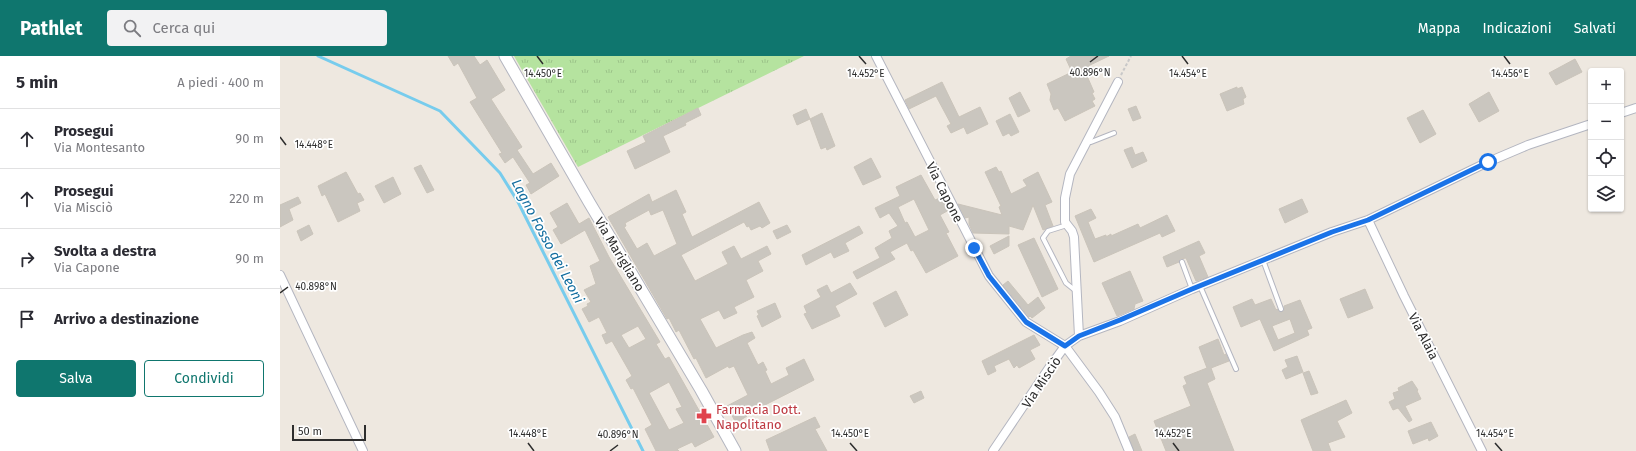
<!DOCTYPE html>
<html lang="it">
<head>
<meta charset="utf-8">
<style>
	:root { --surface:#fff; --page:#f2f2f3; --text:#2b2b33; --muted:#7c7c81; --line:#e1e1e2; --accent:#0f766e }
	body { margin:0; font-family:"Fira Sans",sans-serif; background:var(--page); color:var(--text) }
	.controls { position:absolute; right:12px; top:12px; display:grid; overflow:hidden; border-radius:4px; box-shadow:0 1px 3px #0004 }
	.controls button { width:36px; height:36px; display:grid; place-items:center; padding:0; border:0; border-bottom:1px solid var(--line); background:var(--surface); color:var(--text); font:20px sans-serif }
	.scale { position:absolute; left:12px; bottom:10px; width:74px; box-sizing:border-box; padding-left:4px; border:2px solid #2d2d2d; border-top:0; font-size:11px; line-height:14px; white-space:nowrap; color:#2d2d2d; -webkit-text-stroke:3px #fff; paint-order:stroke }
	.stop { position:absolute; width:12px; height:12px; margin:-9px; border:3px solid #1a73e8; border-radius:50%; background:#fff }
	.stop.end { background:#1a73e8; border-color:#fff; box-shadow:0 1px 4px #0008 }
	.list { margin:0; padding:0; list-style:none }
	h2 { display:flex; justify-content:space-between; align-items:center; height:52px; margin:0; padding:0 16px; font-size:17px }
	h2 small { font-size:13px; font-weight:400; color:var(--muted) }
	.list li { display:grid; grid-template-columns:26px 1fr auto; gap:12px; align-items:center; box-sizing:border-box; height:60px; padding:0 16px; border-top:1px solid var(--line) }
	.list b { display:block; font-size:15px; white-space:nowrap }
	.list p { margin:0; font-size:13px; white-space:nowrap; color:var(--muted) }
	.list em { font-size:13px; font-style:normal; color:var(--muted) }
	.actions { display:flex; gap:8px; padding:12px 16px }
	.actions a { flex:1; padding:9px 0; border:1px solid var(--accent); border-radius:4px; text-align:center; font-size:14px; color:var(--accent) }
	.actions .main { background:var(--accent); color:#fff }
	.icon { flex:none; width:22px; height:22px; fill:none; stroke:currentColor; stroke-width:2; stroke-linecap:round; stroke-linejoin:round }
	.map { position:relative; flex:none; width:1356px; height:395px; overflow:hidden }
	header { display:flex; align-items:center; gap:24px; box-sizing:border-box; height:56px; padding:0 20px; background:var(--accent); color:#fff }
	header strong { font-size:19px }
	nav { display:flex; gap:22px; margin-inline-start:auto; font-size:14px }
	.search { width:280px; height:36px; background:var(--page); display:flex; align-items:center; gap:10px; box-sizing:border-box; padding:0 14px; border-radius:4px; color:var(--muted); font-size:15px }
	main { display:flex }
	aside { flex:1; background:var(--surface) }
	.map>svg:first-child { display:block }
	.grass { fill:url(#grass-tufts) }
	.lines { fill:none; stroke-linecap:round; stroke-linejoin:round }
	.stream { stroke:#77cced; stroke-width:3 }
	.building { fill:#cac6bf; stroke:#cac4ba; fill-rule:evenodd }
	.lane-casing { stroke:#b4b6c0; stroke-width:6 }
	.street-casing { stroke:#b4b6c0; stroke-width:10 }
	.secondary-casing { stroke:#b4b6c0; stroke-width:13 }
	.path { stroke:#c8c8c8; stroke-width:2; stroke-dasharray:3 2; stroke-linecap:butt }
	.lane { stroke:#fff; stroke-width:4 }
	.street { stroke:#fff; stroke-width:8 }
	.secondary { stroke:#fff; stroke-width:11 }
	.route { stroke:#1a73e8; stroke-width:5 }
	.ticks { fill:none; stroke:#2d2d2d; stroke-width:1.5 }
	.labels { text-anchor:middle; stroke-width:3.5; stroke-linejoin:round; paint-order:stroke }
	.street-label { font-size:13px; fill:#2d2d2d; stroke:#fff }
	.health-label { font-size:13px; fill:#be3a42; stroke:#fff; text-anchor:start }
	.water-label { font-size:14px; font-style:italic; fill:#106c9e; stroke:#fff }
	.ticks-label { font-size:10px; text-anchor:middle; fill:#2d2d2d; stroke:#fff; stroke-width:3.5; stroke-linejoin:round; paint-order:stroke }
</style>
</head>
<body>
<header>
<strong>Pathlet</strong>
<div class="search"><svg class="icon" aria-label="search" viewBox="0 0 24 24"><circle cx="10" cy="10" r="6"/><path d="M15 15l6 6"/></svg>Cerca qui</div>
<nav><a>Mappa</a><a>Indicazioni</a><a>Salvati</a></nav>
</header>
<main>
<aside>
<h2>5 min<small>A piedi · 400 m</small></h2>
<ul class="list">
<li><svg class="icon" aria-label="ahead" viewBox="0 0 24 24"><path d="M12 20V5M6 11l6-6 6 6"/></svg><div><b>Prosegui</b><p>Via Montesanto</p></div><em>90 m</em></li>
<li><svg class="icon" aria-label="ahead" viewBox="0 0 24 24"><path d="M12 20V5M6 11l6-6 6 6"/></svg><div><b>Prosegui</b><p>Via Misciò</p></div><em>220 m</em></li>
<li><svg class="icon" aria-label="right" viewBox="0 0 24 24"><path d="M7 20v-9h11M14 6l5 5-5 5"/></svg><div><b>Svolta a destra</b><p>Via Capone</p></div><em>90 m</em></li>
<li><svg class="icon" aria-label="arrive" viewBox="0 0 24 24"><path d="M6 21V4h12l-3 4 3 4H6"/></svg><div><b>Arrivo a destinazione</b></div></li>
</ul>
<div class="actions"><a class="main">Salva</a><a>Condividi</a></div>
</aside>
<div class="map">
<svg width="1356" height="395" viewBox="0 0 1356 395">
	<defs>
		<pattern id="grass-tufts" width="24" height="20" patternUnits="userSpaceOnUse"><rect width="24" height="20" fill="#b5e39f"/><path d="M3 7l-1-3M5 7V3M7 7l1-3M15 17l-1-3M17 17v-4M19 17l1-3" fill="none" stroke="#9cc389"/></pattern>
	</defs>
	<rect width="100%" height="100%" fill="#eee8e0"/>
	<path class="grass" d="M 234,0 L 524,0 L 298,111 Z"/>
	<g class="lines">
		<path class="stream" d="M 38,0 L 160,55 L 220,117 L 238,146 L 363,395"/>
	</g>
	<path class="building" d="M 168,0 L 194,0 L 200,9 L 207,4 L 225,34 L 211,43 L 242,91 L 237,94 L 253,118 L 271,107 L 279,120 L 251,138 L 246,129 L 250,127 L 233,101 L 225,107 L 219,98 L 222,97 L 190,46 L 197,42 L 178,7 L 174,10 Z
		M 791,0 L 829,0 L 808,10 L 809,11 L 804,13 L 814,36 L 812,37 L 815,43 L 812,45 L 815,50 L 785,65 L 778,52 L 774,54 L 770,44 L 771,38 L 767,28 L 792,16 L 786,3 Z
		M 1295,3 L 1302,16 L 1276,29 L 1269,17 Z
		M 662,26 L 679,61 L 700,51 L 708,68 L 687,78 L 684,71 L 671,77 L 667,70 L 671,68 L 656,40 L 629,53 L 625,44 Z
		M 957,31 L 957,33 L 962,31 L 966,41 L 963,43 L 964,48 L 947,55 L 940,38 Z
		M 740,36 L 750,55 L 738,61 L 729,42 Z
		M 1209,36 L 1219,55 L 1199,66 L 1189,48 Z
		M 856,50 L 861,62 L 853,65 L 848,53 Z
		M 418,52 L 421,59 L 405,67 L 406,69 L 383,80 L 390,96 L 355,113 L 347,95 L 366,86 L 363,80 Z
		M 526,53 L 530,63 L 517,69 L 513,59 Z
		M 1143,54 L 1156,78 L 1140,87 L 1127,62 Z
		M 542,57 L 555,90 L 547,94 L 546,91 L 541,93 L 530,63 Z
		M 730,58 L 739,76 L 731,80 L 729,77 L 723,80 L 716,65 Z
		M 852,91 L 855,99 L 863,96 L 867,105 L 852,112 L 844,94 Z
		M 591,102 L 601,121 L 583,129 L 574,111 Z
		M 141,109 L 154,134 L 147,137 L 134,112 Z
		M 716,111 L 719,116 L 721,115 L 731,138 L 747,130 L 743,124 L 758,116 L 772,146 L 765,149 L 773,170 L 763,174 L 753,149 L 743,174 L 729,170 L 729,178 L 693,177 L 689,168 L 689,161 L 685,162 L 678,148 L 722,159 L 719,151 L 721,150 L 705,116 Z
		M 66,116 L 78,138 L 80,137 L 84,144 L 77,147 L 80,155 L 58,166 L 45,138 L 42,140 L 38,130 Z
		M 641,119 L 655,144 L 660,142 L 664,145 L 669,154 L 660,159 L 669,176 L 666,177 L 678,200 L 646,217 L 633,194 L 631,195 L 627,187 L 610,196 L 615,203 L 577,223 L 573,216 L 600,202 L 595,192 L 612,182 L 609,175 L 618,170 L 609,157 L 600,162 L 595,152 L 620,140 L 616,131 ZM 634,143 L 649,174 L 635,181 L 627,166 L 625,167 L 618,151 Z
		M 113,121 L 121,138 L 104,147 L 95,130 Z
		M 396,134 L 406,156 L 402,158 L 412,181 L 479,146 L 490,167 L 482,172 L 480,170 L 471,174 L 469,170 L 467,171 L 464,166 L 401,199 L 415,225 L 448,208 L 442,196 L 454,190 L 461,203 L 487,190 L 491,198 L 478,205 L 483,215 L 466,224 L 474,241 L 454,251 L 457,257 L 444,263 L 439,254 L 420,263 L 436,292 L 463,279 L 472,276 L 475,282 L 467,287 L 478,309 L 483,306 L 487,314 L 485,315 L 491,328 L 509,319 L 506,312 L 524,303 L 534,324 L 483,350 L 481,347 L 467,354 L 469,357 L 466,358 L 467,360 L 456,367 L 447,350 L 468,339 L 454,310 L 449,312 L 448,310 L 426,322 L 416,302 L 414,303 L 399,274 L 396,276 L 389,262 L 387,263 L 328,161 L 369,138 L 372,146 ZM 369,154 L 371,159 L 383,154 L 397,188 L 374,200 L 367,187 L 357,193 L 344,171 L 346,170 L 345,167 Z
		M 18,141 L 21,147 L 9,153 L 13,164 L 0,171 L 0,149 Z
		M 1022,143 L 1028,156 L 1005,167 L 999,153 Z
		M 287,147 L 299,168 L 309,162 L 329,201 L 380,286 L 376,288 L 385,303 L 389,301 L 434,381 L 415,391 L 412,386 L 397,393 L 399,395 L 376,395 L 365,373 L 372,369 L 353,332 L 351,333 L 346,324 L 352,320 L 332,285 L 326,288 L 322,279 L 327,277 L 319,261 L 309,266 L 302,253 L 308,250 L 307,248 L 311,246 L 304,234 L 316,228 L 310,210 L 320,205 L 305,174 L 281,188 L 273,174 L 278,171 L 270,157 ZM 358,270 L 366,283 L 349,292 L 341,279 ZM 389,326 L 402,351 L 396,353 L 404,367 L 389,374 L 369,337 Z
		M 811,153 L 816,162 L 808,166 L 815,183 L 826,179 L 826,181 L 831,178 L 831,180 L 858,168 L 860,172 L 887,159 L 895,175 L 882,181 L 880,177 L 814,206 L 795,160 Z
		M 29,169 L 33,178 L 21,185 L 17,175 Z
		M 507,169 L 511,176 L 497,183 L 493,175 Z
		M 579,170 L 583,177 L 565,187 L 569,195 L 554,202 L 551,196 L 526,209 L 522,199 Z
		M 729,180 L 729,190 L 714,198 L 710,190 Z
		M 754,182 L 778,233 L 762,241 L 738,189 Z
		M 919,185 L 925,197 L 919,200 L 928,221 L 916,225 L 906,202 L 900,203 L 899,206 L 887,211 L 883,201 Z
		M 850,215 L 863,245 L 855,248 L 854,253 L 837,260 L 822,227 Z
		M 728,225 L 748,249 L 758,241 L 765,252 L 752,262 L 750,260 L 749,261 L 723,229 Z
		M 570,227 L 577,238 L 555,250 L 560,260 L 532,273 L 524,258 L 527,257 L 524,250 L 541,241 L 537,234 L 547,229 L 551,237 Z
		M 1085,233 L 1093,252 L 1068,262 L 1060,243 Z
		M 616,235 L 628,259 L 605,271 L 593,247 Z
		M 972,243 L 975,249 L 991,243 L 996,254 L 997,253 L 1001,256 L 1004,255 L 1004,250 L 1020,244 L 1032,272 L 1027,274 L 1029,279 L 994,295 L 980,263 L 961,271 L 953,251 ZM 1010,263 L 1015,277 L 998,284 L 992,270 Z
		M 495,247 L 501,261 L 482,271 L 477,260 L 479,259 L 477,255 Z
		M 754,279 L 760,289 L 750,294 L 755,303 L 739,312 L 737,309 L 734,312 L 729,303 L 714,310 L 716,315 L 708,319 L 702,305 Z
		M 938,283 L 944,299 L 946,298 L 949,305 L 931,312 L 935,323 L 927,327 L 954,395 L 886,395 L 874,365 L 911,350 L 903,330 L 907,328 L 904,321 L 927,312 L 919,291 Z
		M 1017,300 L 1023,316 L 1006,323 L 1002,314 L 1008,311 L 1005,304 Z
		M 1029,315 L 1038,337 L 1031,339 L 1023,317 Z
		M 1132,325 L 1138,334 L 1137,335 L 1141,343 L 1125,350 L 1132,364 L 1129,366 L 1118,352 L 1113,354 L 1109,346 L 1115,343 L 1113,337 L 1119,335 L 1118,332 Z
		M 641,335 L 644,342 L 634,347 L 630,340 Z
		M 1066,344 L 1072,357 L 1057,365 L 1065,381 L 1048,387 L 1051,395 L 1033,395 L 1021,364 Z
		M 535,361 L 540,371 L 535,373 L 547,395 L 490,395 L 486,384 Z
		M 1151,366 L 1158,380 L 1149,385 L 1148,382 L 1133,388 L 1128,375 Z
		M 855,378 L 862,395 L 854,395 L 849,381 Z"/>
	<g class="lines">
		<g class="lane-casing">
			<path id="lane" d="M 808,85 L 811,86 L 834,77
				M 787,169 L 768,175 L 763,182 L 786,227 L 796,235
				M 983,204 L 1001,253
				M 902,206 L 912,233
				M 920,230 L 956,313"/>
		</g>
		<g class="street-casing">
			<path id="street" d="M 596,0 L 709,220 L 746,266 L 785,290 L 819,336 L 835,361 L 849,395
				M 1341,57 L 1356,52
				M 1088,164 L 1124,240 L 1202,395
				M 0,219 L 83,395
				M 799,280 L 794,181 L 792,175 L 785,166 L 785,142 L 790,118 L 838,26
				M 713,395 L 769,312 L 785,290 L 799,280 L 840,265 L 912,233 L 1052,176 L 1088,164 L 1208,106 L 1248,89 L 1311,68"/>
		</g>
		<g class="secondary-casing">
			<path id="secondary" d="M 225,0 L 309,146 L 421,334 L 455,395"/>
		</g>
		<path class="path" d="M 841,19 L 851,0"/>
		<use href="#lane" class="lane"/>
		<use href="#street" class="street"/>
		<use href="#secondary" class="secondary"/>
	</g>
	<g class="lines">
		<path class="route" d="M 694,192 L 709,220 L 746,266 L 785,290 L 799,280 L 840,264 L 912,233 L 1052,176 L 1088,164 L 1208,106"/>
	</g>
	<path class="ticks" d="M 257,0 L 263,8M 579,0 L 586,8M 902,0 L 908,8M 1224,0 L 1230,8M 810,6 L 818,0M 0,81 L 6,89M 0,237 L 8,231M 248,387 L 254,395M 570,387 L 577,395M 893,387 L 899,395M 1215,387 L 1222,395M 330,395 L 338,389"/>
	<defs>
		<g id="pharmacy-bare" transform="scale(1.2)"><path d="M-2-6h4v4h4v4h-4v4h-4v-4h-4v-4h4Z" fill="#e0444e" stroke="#fff" stroke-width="2.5" paint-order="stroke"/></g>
	</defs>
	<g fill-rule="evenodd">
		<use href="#pharmacy-bare" x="424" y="360"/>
	</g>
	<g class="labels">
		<g class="street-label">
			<text transform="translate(665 136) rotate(63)" y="5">Via Capone</text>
			<text transform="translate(340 198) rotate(59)" y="5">Via Marigliano</text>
			<text transform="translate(1144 280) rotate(63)" y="5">Via Alaia</text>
			<text transform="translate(761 326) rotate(-56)" y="5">Via Misciò</text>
		</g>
		<g class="health-label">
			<text x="436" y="358">Farmacia Dott.<tspan x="436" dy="15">Napolitano</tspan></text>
		</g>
		<g class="water-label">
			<text transform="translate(268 185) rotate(62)" y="5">Lagno Fosso dei Leoni</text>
		</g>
	</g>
	<g class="ticks-label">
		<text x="810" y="20">40.896°N</text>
		<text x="263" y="21">14.450°E</text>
		<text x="586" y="21">14.452°E</text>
		<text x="908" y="21">14.454°E</text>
		<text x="1230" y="21">14.456°E</text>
		<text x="34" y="92">14.448°E</text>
		<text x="36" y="234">40.898°N</text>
		<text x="248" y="381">14.448°E</text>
		<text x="570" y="381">14.450°E</text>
		<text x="893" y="381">14.452°E</text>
		<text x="1215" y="381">14.454°E</text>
		<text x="338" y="382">40.896°N</text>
	</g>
</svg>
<div class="controls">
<button>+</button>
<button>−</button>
<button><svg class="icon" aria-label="locate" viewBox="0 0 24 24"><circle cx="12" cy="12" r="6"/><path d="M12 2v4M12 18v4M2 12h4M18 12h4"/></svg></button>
<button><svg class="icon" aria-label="layers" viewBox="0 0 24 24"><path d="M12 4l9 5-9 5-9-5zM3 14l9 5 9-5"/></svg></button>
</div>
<div class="scale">50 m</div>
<div class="stop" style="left:1208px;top:106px"></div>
<div class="stop end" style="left:694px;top:192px"></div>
</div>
</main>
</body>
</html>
